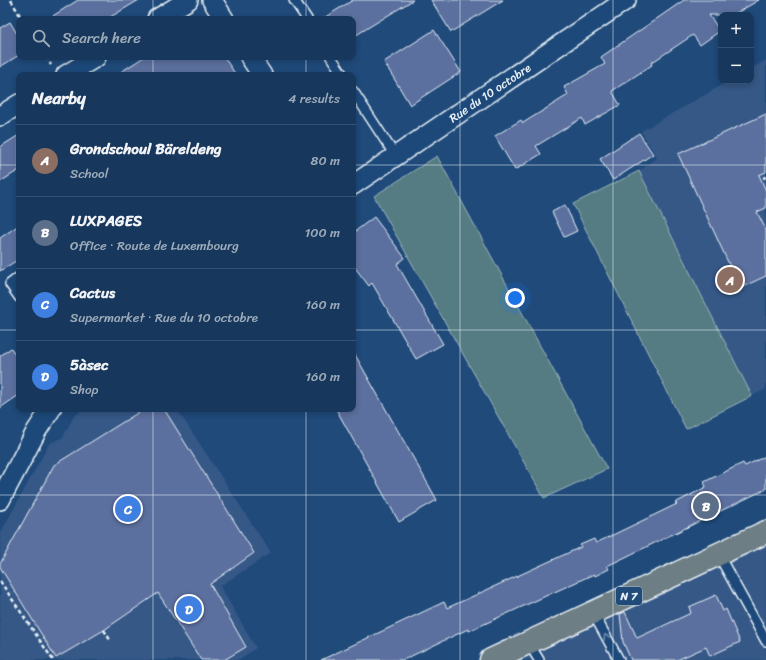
<!DOCTYPE html>
<html lang="en">
<head>
<meta charset="utf-8">
<style>
	:root { --surface:#17385c; --page:#244365; --text:#f1f3f6; --muted:#9eacbb; --line:#365272; --accent:#bca0f2 }
	body { margin:0; font-family:Sriracha,sans-serif; background:var(--page); color:var(--text) }
	.controls { position:absolute; right:12px; top:12px; display:grid; overflow:hidden; border-radius:8px; box-shadow:0 2px 6px #0003 }
	.controls button { width:36px; height:36px; display:grid; place-items:center; padding:0; border:0; border-bottom:1px solid var(--line); background:var(--surface); color:var(--text); font:20px sans-serif }
	.you { position:absolute; left:515px; top:298px; width:14px; height:14px; margin:-10px; border:3px solid #fff; border-radius:50%; background:#1a73e8; box-shadow:0 0 0 6px #1a73e833 }
	.badge { display:grid; place-items:center; width:26px; height:26px; border-radius:50%; background:var(--accent); color:#fff; font-size:13px; font-weight:700 }
	.pin { position:absolute; translate:-50% -50%; border:2px solid #fff; box-shadow:0 1px 4px #0006 }
	.list { margin:0; padding:0; list-style:none }
	h2 { display:flex; justify-content:space-between; align-items:center; height:52px; margin:0; padding:0 16px; font-size:17px }
	h2 small { font-size:13px; font-weight:400; color:var(--muted) }
	.list li { display:grid; grid-template-columns:26px 1fr auto; gap:12px; align-items:center; box-sizing:border-box; height:72px; padding:0 16px; border-top:1px solid var(--line) }
	.list b { display:block; font-size:15px; white-space:nowrap }
	.list p { margin:0; font-size:13px; white-space:nowrap; color:var(--muted) }
	.list em { font-size:13px; font-style:normal; color:var(--muted) }
	.icon { flex:none; width:22px; height:22px; fill:none; stroke:currentColor; stroke-width:2; stroke-linecap:round; stroke-linejoin:round }
	.map { position:relative; flex:none; width:766px; height:660px; overflow:hidden }
	.search { position:absolute; background:var(--surface); box-shadow:0 2px 6px #0003; left:16px; top:16px; width:340px; height:44px; display:flex; align-items:center; gap:10px; box-sizing:border-box; padding:0 14px; border-radius:8px; color:var(--muted); font-size:15px }
	.panel { position:absolute; background:var(--surface); box-shadow:0 2px 6px #0003; left:16px; top:72px; width:340px; height:340px; border-radius:8px }
	.map>svg:first-child { display:block }
	.built { fill:#355887 }
	.green { fill:#547b82; stroke:#9eb6bd }
	.building { fill:#5b6f9f; stroke:#e8f1f8 }
	.lines { fill:none; stroke-linecap:round; stroke-linejoin:round }
	.service-casing { stroke:#e8f1f8; stroke-width:12 }
	.minor-casing { stroke:#e8f1f8; stroke-width:22 }
	.primary-casing { stroke:#e8f1f8; stroke-width:25 }
	.path { stroke:#e8f1f8; stroke-width:2.5; stroke-dasharray:4 3; stroke-linecap:butt }
	.service { stroke:#1f4a7a; stroke-width:9 }
	.minor { stroke:#1f4a7a; stroke-width:19 }
	.primary { stroke:#6d7e84; stroke-width:22 }
	.oneway { stroke:#6f8dac }
	.grid { fill:none; stroke:#e8f1f8; stroke-width:1; stroke-opacity:0.55 }
	.labels { text-anchor:middle; stroke-width:3; stroke-linejoin:round; paint-order:stroke }
	.shield { fill:#1f4a7a; stroke:#acbfd2; stroke-width:1 }
	.shield-label { font-size:11px; font-weight:bold; fill:#e8f1f8 }
	.street-label { font-size:12px; fill:#e8f1f8; stroke:#1f4a7a }
</style>
</head>
<body>
<div class="map">
<svg width="766" height="660" viewBox="0 0 766 660">
	<rect width="100%" height="100%" fill="#1f4a7a"/>
	<filter id="ink" filterUnits="userSpaceOnUse"><feTurbulence type="fractalNoise" baseFrequency=".025" numOctaves="2"/><feDisplacementMap in="SourceGraphic" scale="8" xChannelSelector="R" yChannelSelector="G"/><feConvolveMatrix kernelMatrix="1 2 1 2 8 2 1 2 1" color-interpolation-filters="sRGB"/></filter>
	<g filter="url(#ink)">
		<path class="built" d="M 766,60 L 766,389 L 752,396 L 639,171 L 657,158 L 641,131 L 729,81 L 751,81 L 751,69 Z
			M 82,409 L 177,409 L 271,553 L 220,586 L 256,648 L 238,660 L 0,660 L 0,534 L 49,444 L 63,437 L 73,418 Z
			M 766,532 L 766,660 L 491,660 Z"/>
		<path class="green" d="M 437,156 L 607,469 L 544,498 L 374,196 Z
			M 639,171 L 752,396 L 686,429 L 573,204 Z"/>
		<path class="building" d="M 78,0 L 139,0 L 107,19 L 48,19 Z
			M 353,0 L 413,0 L 353,37 L 353,19 L 322,19 Z
			M 431,0 L 503,0 L 451,32 Z
			M 684,0 L 759,0 L 733,15 L 709,15 L 720,31 L 700,45 L 693,35 L 651,63 L 652,65 L 612,91 L 620,105 L 585,125 L 582,118 L 536,146 L 541,154 L 515,170 L 495,136 L 521,120 L 523,123 L 568,95 L 564,87 L 605,64 L 601,57 Z
			M 10,22 L 19,37 L 19,55 L 0,67 L 0,28 Z
			M 434,30 L 461,72 L 410,105 L 384,62 Z
			M 144,57 L 224,57 L 236,75 L 116,75 Z
			M 766,114 L 766,172 L 759,175 L 766,191 L 766,208 L 757,212 L 766,230 L 766,276 L 740,288 L 678,154 Z
			M 639,133 L 653,154 L 613,180 L 600,159 Z
			M 19,135 L 19,170 L 0,182 L 0,147 Z
			M 565,205 L 577,231 L 564,237 L 552,212 Z
			M 374,217 L 405,258 L 397,264 L 443,344 L 416,359 L 372,283 L 369,286 L 353,265 L 353,233 Z
			M 19,225 L 19,259 L 0,271 L 0,238 Z
			M 11,348 L 19,361 L 19,395 L 0,408 L 0,356 Z
			M 353,351 L 437,500 L 399,522 L 336,409 L 353,409 Z
			M 144,409 L 164,409 L 254,553 L 210,584 L 246,647 L 224,660 L 201,660 L 158,593 L 104,630 L 56,658 L 0,567 L 0,564 L 54,465 Z
			M 766,456 L 766,489 L 607,566 L 609,569 L 595,576 L 594,574 L 469,631 L 468,629 L 403,660 L 321,660 L 444,602 L 447,608 L 581,547 L 580,545 L 594,539 L 596,543 L 677,504 L 675,503 L 706,487 L 704,482 L 743,463 L 745,466 Z
			M 716,595 L 723,611 L 726,609 L 740,642 L 710,656 L 706,647 L 677,660 L 631,660 L 623,642 L 620,614 L 625,612 L 637,638 L 691,613 L 689,607 Z"/>
		<g class="lines">
			<g class="service-casing">
				<path id="service" d="M 294,0 L 307,19
					M 331,57 L 343,75
					M 353,91 L 396,157
					M 19,277 L 10,284 L 19,297
					M 718,554 L 766,641
					M 593,613 L 619,660
					M 528,642 L 539,660"/>
			</g>
			<g class="minor-casing">
				<path id="minor" d="M 212,0 L 224,19
					M 157,19 L 188,0
					M 250,57 L 262,75
					M 66,75 L 96,57
					M 0,116 L 19,104
					M 353,185 L 626,0
					M 0,500 L 37,430 L 51,409"/>
			</g>
			<g class="primary-casing">
				<path id="primary" d="M 491,660 L 766,532"/>
			</g>
			<path class="path" d="M 11,0 L 22,19
				M 46,57 L 51,65
				M 763,178 L 766,177
				M 0,581 L 53,660
				M 104,630 L 110,640"/>
			<use href="#service" class="service"/>
			<use href="#minor" class="minor"/>
			<use href="#primary" class="primary"/>
		</g>
		<defs><path id="oneway-chevron" d="M-2-3.5L2.5 0L-2 3.5" fill="none" stroke-width="1.6" stroke-linecap="round" stroke-linejoin="round"/></defs>
		<use class="oneway" href="#oneway-chevron" transform="translate(606 637) rotate(-119)"/>
	</g>
	<path class="grid" d="M 153,0 L 153,19M 306,0 L 306,19M 460,0 L 460,660M 613,0 L 613,660M 153,57 L 153,75M 306,57 L 306,75M 0,165 L 19,165M 353,165 L 766,165M 0,330 L 19,330M 353,330 L 766,330M 153,409 L 153,660M 306,409 L 306,660M 0,495 L 766,495"/>
	<g class="labels">
		<rect class="shield" x="616" y="587" width="26" height="18" rx="3"/>
		<g class="shield-label">
			<text x="629" y="600">N 7</text>
		</g>
		<g class="street-label">
			<text transform="translate(490 93) rotate(-34)" y="4">Rue du 10 octobre</text>
		</g>
	</g>
</svg>
<div class="controls">
<button>+</button>
<button>−</button>
</div>
<div class="you"></div>
<div class="pin badge" style="left:730px;top:280px;background:#8d6e63">A</div>
<div class="pin badge" style="left:706px;top:506px;background:#5c6f8a">B</div>
<div class="pin badge" style="left:128px;top:509px;background:#3f7fe0">C</div>
<div class="pin badge" style="left:189px;top:609px;background:#3f7fe0">D</div>
<div class="search"><svg class="icon" aria-label="search" viewBox="0 0 24 24"><circle cx="10" cy="10" r="6"/><path d="M15 15l6 6"/></svg>Search here</div>
<section class="panel">
<h2>Nearby<small>4 results</small></h2>
<ul class="list">
<li><span class="badge" style="background:#8d6e63">A</span><div><b>Grondschoul Bäreldeng</b><p>School</p></div><em>80 m</em></li>
<li><span class="badge" style="background:#5c6f8a">B</span><div><b>LUXPAGES</b><p>Office · Route de Luxembourg</p></div><em>100 m</em></li>
<li><span class="badge" style="background:#3f7fe0">C</span><div><b>Cactus</b><p>Supermarket · Rue du 10 octobre</p></div><em>160 m</em></li>
<li><span class="badge" style="background:#3f7fe0">D</span><div><b>5àsec</b><p>Shop</p></div><em>160 m</em></li>
</ul>
</section>
</div>
</body>
</html>
